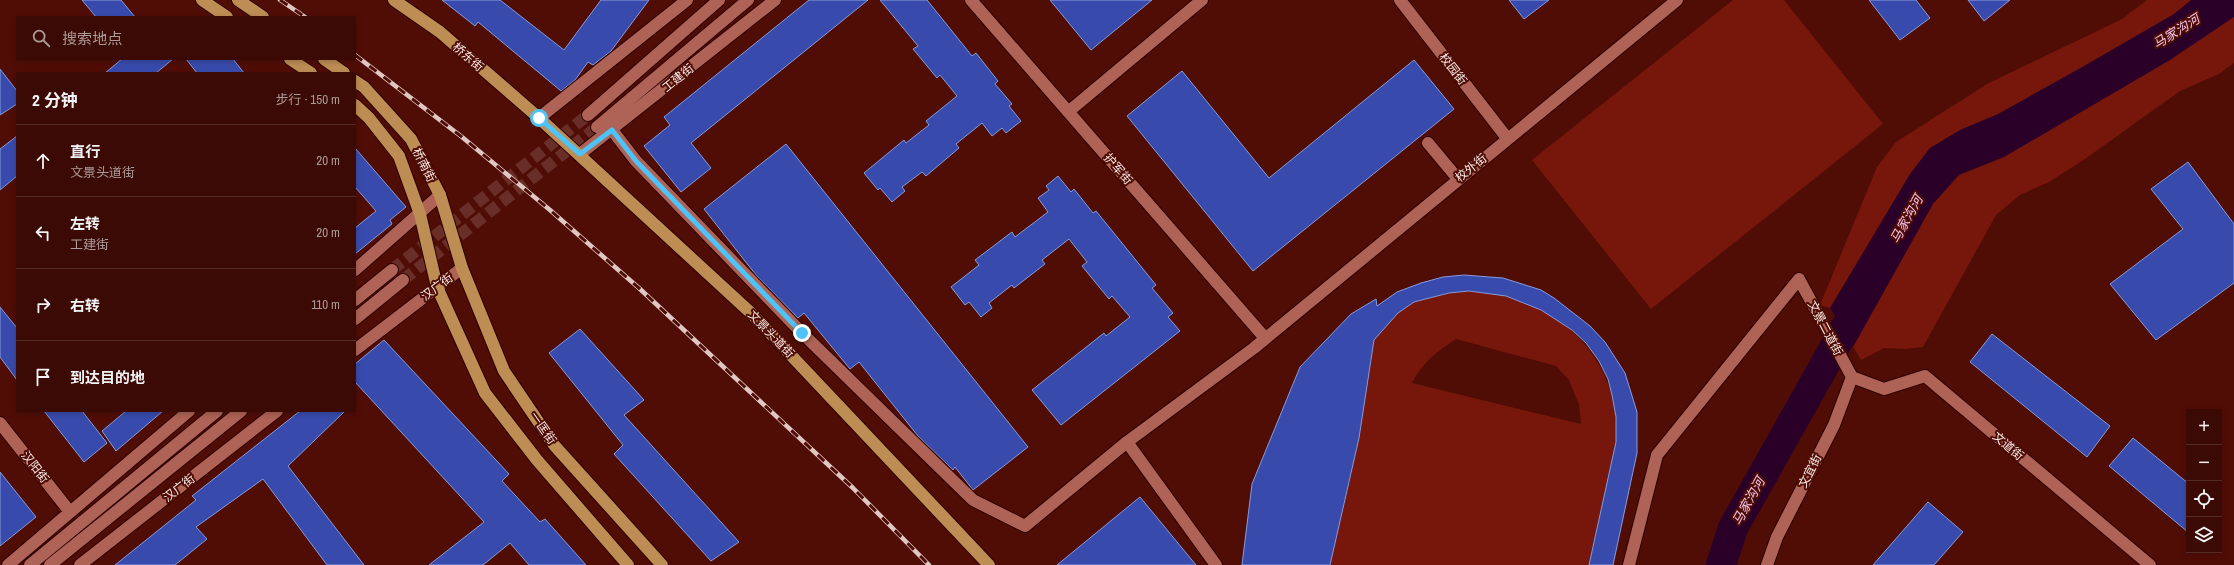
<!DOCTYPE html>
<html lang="zh">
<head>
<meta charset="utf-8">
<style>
	:root { --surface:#3c0a04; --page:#43130e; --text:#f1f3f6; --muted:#ac9a9a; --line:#552b26 }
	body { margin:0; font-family:"Archivo Narrow","Noto Sans SC",sans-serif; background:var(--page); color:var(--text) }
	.controls { position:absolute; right:12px; bottom:12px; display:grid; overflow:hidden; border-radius:0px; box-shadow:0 2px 6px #0003 }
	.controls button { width:36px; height:36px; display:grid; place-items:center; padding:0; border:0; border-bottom:1px solid var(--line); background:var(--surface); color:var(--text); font:20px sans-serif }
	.stop { position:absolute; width:12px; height:12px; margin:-9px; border:3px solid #4fc3f7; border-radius:50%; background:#fff }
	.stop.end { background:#4fc3f7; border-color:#fff; box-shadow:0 1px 4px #0008 }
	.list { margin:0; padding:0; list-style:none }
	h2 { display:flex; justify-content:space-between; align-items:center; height:52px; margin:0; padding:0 16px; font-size:17px }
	h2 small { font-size:13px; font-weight:400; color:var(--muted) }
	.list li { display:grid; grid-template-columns:26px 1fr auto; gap:12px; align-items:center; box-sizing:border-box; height:72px; padding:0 16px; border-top:1px solid var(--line) }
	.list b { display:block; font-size:15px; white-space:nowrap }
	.list p { margin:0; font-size:13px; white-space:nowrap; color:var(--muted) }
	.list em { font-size:13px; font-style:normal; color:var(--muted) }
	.icon { flex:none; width:22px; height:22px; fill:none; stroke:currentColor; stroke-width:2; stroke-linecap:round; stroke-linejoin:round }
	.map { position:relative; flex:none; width:2234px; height:565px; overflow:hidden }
	.search { position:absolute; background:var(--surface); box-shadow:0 2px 6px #0003; left:16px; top:16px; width:340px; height:44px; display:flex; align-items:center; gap:10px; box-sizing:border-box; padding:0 14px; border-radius:0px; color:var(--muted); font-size:15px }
	.panel { position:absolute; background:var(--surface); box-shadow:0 2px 6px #0003; left:16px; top:72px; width:340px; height:340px; border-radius:0px }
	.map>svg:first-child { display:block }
	.green { fill:#77160b; fill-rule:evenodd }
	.water { fill:#2a0028 }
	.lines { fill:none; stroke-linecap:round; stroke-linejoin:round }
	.river { stroke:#2a0028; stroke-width:30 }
	.building { fill:#384bac; stroke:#879bdc }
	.minor-tunnel { stroke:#6a2e28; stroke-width:12; stroke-dasharray:12 6; stroke-linecap:butt }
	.minor-casing { stroke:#2d0000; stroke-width:14 }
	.major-casing { stroke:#2d0000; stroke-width:14 }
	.minor { stroke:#ae6356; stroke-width:12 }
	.major { stroke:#be8d53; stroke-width:12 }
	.rail-casing { stroke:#e1c7c2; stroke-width:4.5 }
	.rail { stroke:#500d06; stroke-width:3; stroke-dasharray:9; stroke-linecap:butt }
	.route { stroke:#4fc3f7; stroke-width:5 }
	.labels { text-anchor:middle; stroke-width:4; stroke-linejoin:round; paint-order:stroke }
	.street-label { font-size:12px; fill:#fdebe7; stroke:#500d06 }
	.water-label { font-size:13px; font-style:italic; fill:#f4c5ed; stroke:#500d06 }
</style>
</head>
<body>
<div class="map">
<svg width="2234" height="565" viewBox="0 0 2234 565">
	<rect width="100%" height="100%" fill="#500d06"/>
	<path class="green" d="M 1733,0 L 1784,0 L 1883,124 L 1651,309 L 1532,160 Z
		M 2147,0 L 2234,0 L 2234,63 L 2219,74 L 2180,91 L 2085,159 L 2049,182 L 2020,195 L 1996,215 L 1923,347 L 1905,349 L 1884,348 L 1861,360 L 1830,308 L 1820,305 L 1877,167 L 1896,142 L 1987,84 L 2122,19 Z
		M 1469,291 C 1481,293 1495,293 1508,296 C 1574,315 1621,370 1616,441 C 1615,454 1610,469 1607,482 C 1601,510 1595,537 1589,565 L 1330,565 L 1359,438 L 1374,340 L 1398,313 L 1414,302 L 1449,293 ZM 1456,339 L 1556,366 L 1569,380 L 1579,405 L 1581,424 L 1412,383 C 1422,363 1437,351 1456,339 Z"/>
	<path class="water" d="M 2191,0 L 2234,0 L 2234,17 L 2170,60 L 2004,157 L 1959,175 L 1933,204 L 1853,347 L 1830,308 L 1910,174 L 1930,148 L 1960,130 L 1998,114 L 2084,66 L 2174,14 Z"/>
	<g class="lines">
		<path class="river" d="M 1721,565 L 1733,528 L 1864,295"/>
	</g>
	<path class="building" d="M 82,0 L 121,0 L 135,17 L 96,17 Z
		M 442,0 L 500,0 L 564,50 L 601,0 L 649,0 L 611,51 L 593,65 L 588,62 L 575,80 L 561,91 L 478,22 L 475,26 Z
		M 809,0 L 868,0 L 691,143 L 711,168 L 681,192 L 644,146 L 670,125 L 664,117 Z
		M 880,0 L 927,0 L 972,56 L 976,53 L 998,81 L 995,84 L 1012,104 L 1009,106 L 1021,121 L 1006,133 L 1002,128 L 992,136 L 982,123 L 956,144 L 959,148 L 926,176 L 922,172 L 902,187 L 905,191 L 892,202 L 880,188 L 878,190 L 864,173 L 904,140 L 906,143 L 929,125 L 926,121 L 957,96 L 940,75 L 937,78 L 913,49 L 918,46 Z
		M 1050,0 L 1152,0 L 1091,50 Z
		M 1509,0 L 1549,0 L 1524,19 Z
		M 1869,0 L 1916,0 L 1930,18 L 1900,40 Z
		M 1968,0 L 2010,0 L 1984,21 Z
		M 122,59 L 173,59 L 156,73 L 105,73 Z
		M 186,59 L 233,59 L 244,73 L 197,73 Z
		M 1414,60 L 1454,109 L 1253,271 L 1127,116 L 1182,71 L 1269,178 Z
		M 0,69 L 17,91 L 17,104 L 0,115 Z
		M 17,136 L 17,176 L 0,190 L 0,149 Z
		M 786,144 L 1028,447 L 973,490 L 955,467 L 953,470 L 918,436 L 859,362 L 850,369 L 804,313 L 798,318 L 756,275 L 704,209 Z
		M 355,148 L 406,207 L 390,220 L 392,224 L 355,254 L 355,228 L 376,211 L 355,187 Z
		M 2188,162 L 2234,224 L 2234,283 L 2156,340 L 2110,284 L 2183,229 L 2151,189 Z
		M 1058,176 L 1071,192 L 1074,189 L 1093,213 L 1096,211 L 1156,285 L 1152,288 L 1173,313 L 1168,317 L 1180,331 L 1061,425 L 1032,390 L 1104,333 L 1106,336 L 1130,317 L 1112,296 L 1109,299 L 1082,266 L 1087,262 L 1069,239 L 1042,260 L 1045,264 L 1014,288 L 1012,285 L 989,303 L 992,308 L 981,317 L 969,302 L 965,305 L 951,287 L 979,265 L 975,260 L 1012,232 L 1015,237 L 1048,212 L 1038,198 L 1049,190 L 1046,186 Z
		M 1464,275 L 1503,278 L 1541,290 L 1554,298 L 1590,326 L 1605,342 L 1625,373 L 1637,412 L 1637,453 L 1613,565 L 1589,565 L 1616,442 L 1616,417 L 1612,395 L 1608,379 L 1599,361 L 1586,343 L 1572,330 L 1541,310 L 1506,296 L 1469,291 L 1449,293 L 1414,302 L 1398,313 L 1374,340 L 1359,438 L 1330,565 L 1242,565 L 1252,484 L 1300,367 L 1351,314 L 1376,299 L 1377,306 L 1397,292 L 1421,283 L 1443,277 Z
		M 0,307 L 17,328 L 17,380 L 0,357 Z
		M 580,329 L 644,400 L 624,415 L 739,542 L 711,561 L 614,454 L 623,445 L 549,353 Z
		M 1992,334 L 2110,426 L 2087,457 L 1970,362 Z
		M 384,340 L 509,474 L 502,481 L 540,522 L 545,519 L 586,565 L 529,565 L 510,543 L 483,565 L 429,565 L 484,522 L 355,382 L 355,364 Z
		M 44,411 L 82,411 L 107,443 L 84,462 Z
		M 126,411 L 163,411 L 116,451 L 102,431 Z
		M 300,411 L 345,411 L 288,466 L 364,565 L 327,565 L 263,479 L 196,527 L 207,539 L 175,565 L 115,565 L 196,500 L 192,496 Z
		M 2133,438 L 2189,484 L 2189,533 L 2109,466 Z
		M 0,472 L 36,517 L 0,546 Z
		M 1140,497 L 1196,565 L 1057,565 Z
		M 1928,502 L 1963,532 L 1934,565 L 1873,565 Z"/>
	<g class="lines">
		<path class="minor-tunnel" d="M 392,270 L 588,115
			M 403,280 L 597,127"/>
		<g class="minor-casing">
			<path id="minor" d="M 971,0 L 1265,338
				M 1400,0 L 1507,138
				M 1068,112 L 1202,0
				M 588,115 L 719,0
				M 539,118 L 687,0
				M 597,127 L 748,0
				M 612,130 L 636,161 L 802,333 L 973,500 L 1025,526 L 1127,442
				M 1428,143 L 1458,179
				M 580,154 L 775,0
				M 355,270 L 440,195
				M 355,300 L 392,270
				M 355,319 L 403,280
				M 355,350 L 462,268
				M 1852,377 L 1884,389 L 1925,376 L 2150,565
				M 0,423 L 70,512
				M 8,565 L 189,411
				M 30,565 L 217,411
				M 50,565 L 241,411
				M 80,565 L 277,411
				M 1216,565 L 1127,442 L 1254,348 L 1677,0
				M 1629,565 L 1657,455 L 1799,279 L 1852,377
				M 1767,565 L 1777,537 L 1834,425 L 1852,377"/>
		</g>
		<g class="major-casing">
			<path id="major" d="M 202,0 L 227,17
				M 238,0 L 263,17
				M 394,0 L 440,32 L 539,118 L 752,314 L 989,565
				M 290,59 L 311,73
				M 324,59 L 344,73
				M 355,81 L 364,87 L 411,139 L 440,195 L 462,268 L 504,371 L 554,445 L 662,565
				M 355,105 L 369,118 L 399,156 L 420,214 L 437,287 L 485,393 L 537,460 L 628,565"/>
		</g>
		<use href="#minor" class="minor"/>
		<use href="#major" class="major"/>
		<g class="rail-casing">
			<path id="rail" d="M 280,0 L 305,17
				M 355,55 L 462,137 L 550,210 L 640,289 L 853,488 L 929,565"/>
		</g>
		<use href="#rail" class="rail"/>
	</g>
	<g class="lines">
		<path class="route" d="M 539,118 L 580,154 L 612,130 L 636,161 L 802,333"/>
	</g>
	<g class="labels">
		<g class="street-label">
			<text transform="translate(468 57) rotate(41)" y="4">桥东街</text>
			<text transform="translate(1453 69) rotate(52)" y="4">校园街</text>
			<text transform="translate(678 78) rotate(-39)" y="4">工建街</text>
			<text transform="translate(424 165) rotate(63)" y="4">桥南街</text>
			<text transform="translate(1471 168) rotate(-39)" y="4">校外街</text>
			<text transform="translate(1118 169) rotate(49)" y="4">护军街</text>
			<text transform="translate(437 287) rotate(-37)" y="4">汉广街</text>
			<text transform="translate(1825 328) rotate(62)" y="4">文景二道街</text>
			<text transform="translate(771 334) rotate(46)" y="4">文景头道街</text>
			<text transform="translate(543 428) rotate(55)" y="4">一匡街</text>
			<text transform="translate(2008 446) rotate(40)" y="4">文道街</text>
			<text transform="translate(35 467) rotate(52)" y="4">汉阳街</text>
			<text transform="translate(1810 471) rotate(-63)" y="4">文宜街</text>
			<text transform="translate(179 488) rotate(-38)" y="4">汉广街</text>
		</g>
		<g class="water-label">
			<text transform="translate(2176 31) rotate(-32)" y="5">马家沟河</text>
			<text transform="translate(1906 219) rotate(-61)" y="5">马家沟河</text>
			<text transform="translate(1748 501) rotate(-61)" y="5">马家沟河</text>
		</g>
	</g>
</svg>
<div class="controls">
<button>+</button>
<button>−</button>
<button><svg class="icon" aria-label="locate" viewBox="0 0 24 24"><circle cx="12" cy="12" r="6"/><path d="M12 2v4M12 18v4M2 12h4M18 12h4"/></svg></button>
<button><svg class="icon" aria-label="layers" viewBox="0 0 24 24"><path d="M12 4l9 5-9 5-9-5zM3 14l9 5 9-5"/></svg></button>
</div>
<div class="stop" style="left:539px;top:118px"></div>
<div class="stop end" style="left:802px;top:333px"></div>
<div class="search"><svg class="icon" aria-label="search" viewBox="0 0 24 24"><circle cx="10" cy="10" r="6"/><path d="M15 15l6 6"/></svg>搜索地点</div>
<section class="panel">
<h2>2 分钟<small>步行 · 150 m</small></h2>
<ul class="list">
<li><svg class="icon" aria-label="ahead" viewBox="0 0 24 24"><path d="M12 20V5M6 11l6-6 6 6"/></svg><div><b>直行</b><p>文景头道街</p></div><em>20 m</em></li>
<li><svg class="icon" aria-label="left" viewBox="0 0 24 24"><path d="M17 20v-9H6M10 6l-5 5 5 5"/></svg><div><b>左转</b><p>工建街</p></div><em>20 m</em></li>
<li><svg class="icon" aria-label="right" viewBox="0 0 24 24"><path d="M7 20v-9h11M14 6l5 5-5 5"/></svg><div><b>右转</b></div><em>110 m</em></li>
<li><svg class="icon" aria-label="arrive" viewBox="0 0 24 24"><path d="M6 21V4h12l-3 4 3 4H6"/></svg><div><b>到达目的地</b></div></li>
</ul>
</section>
</div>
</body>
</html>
